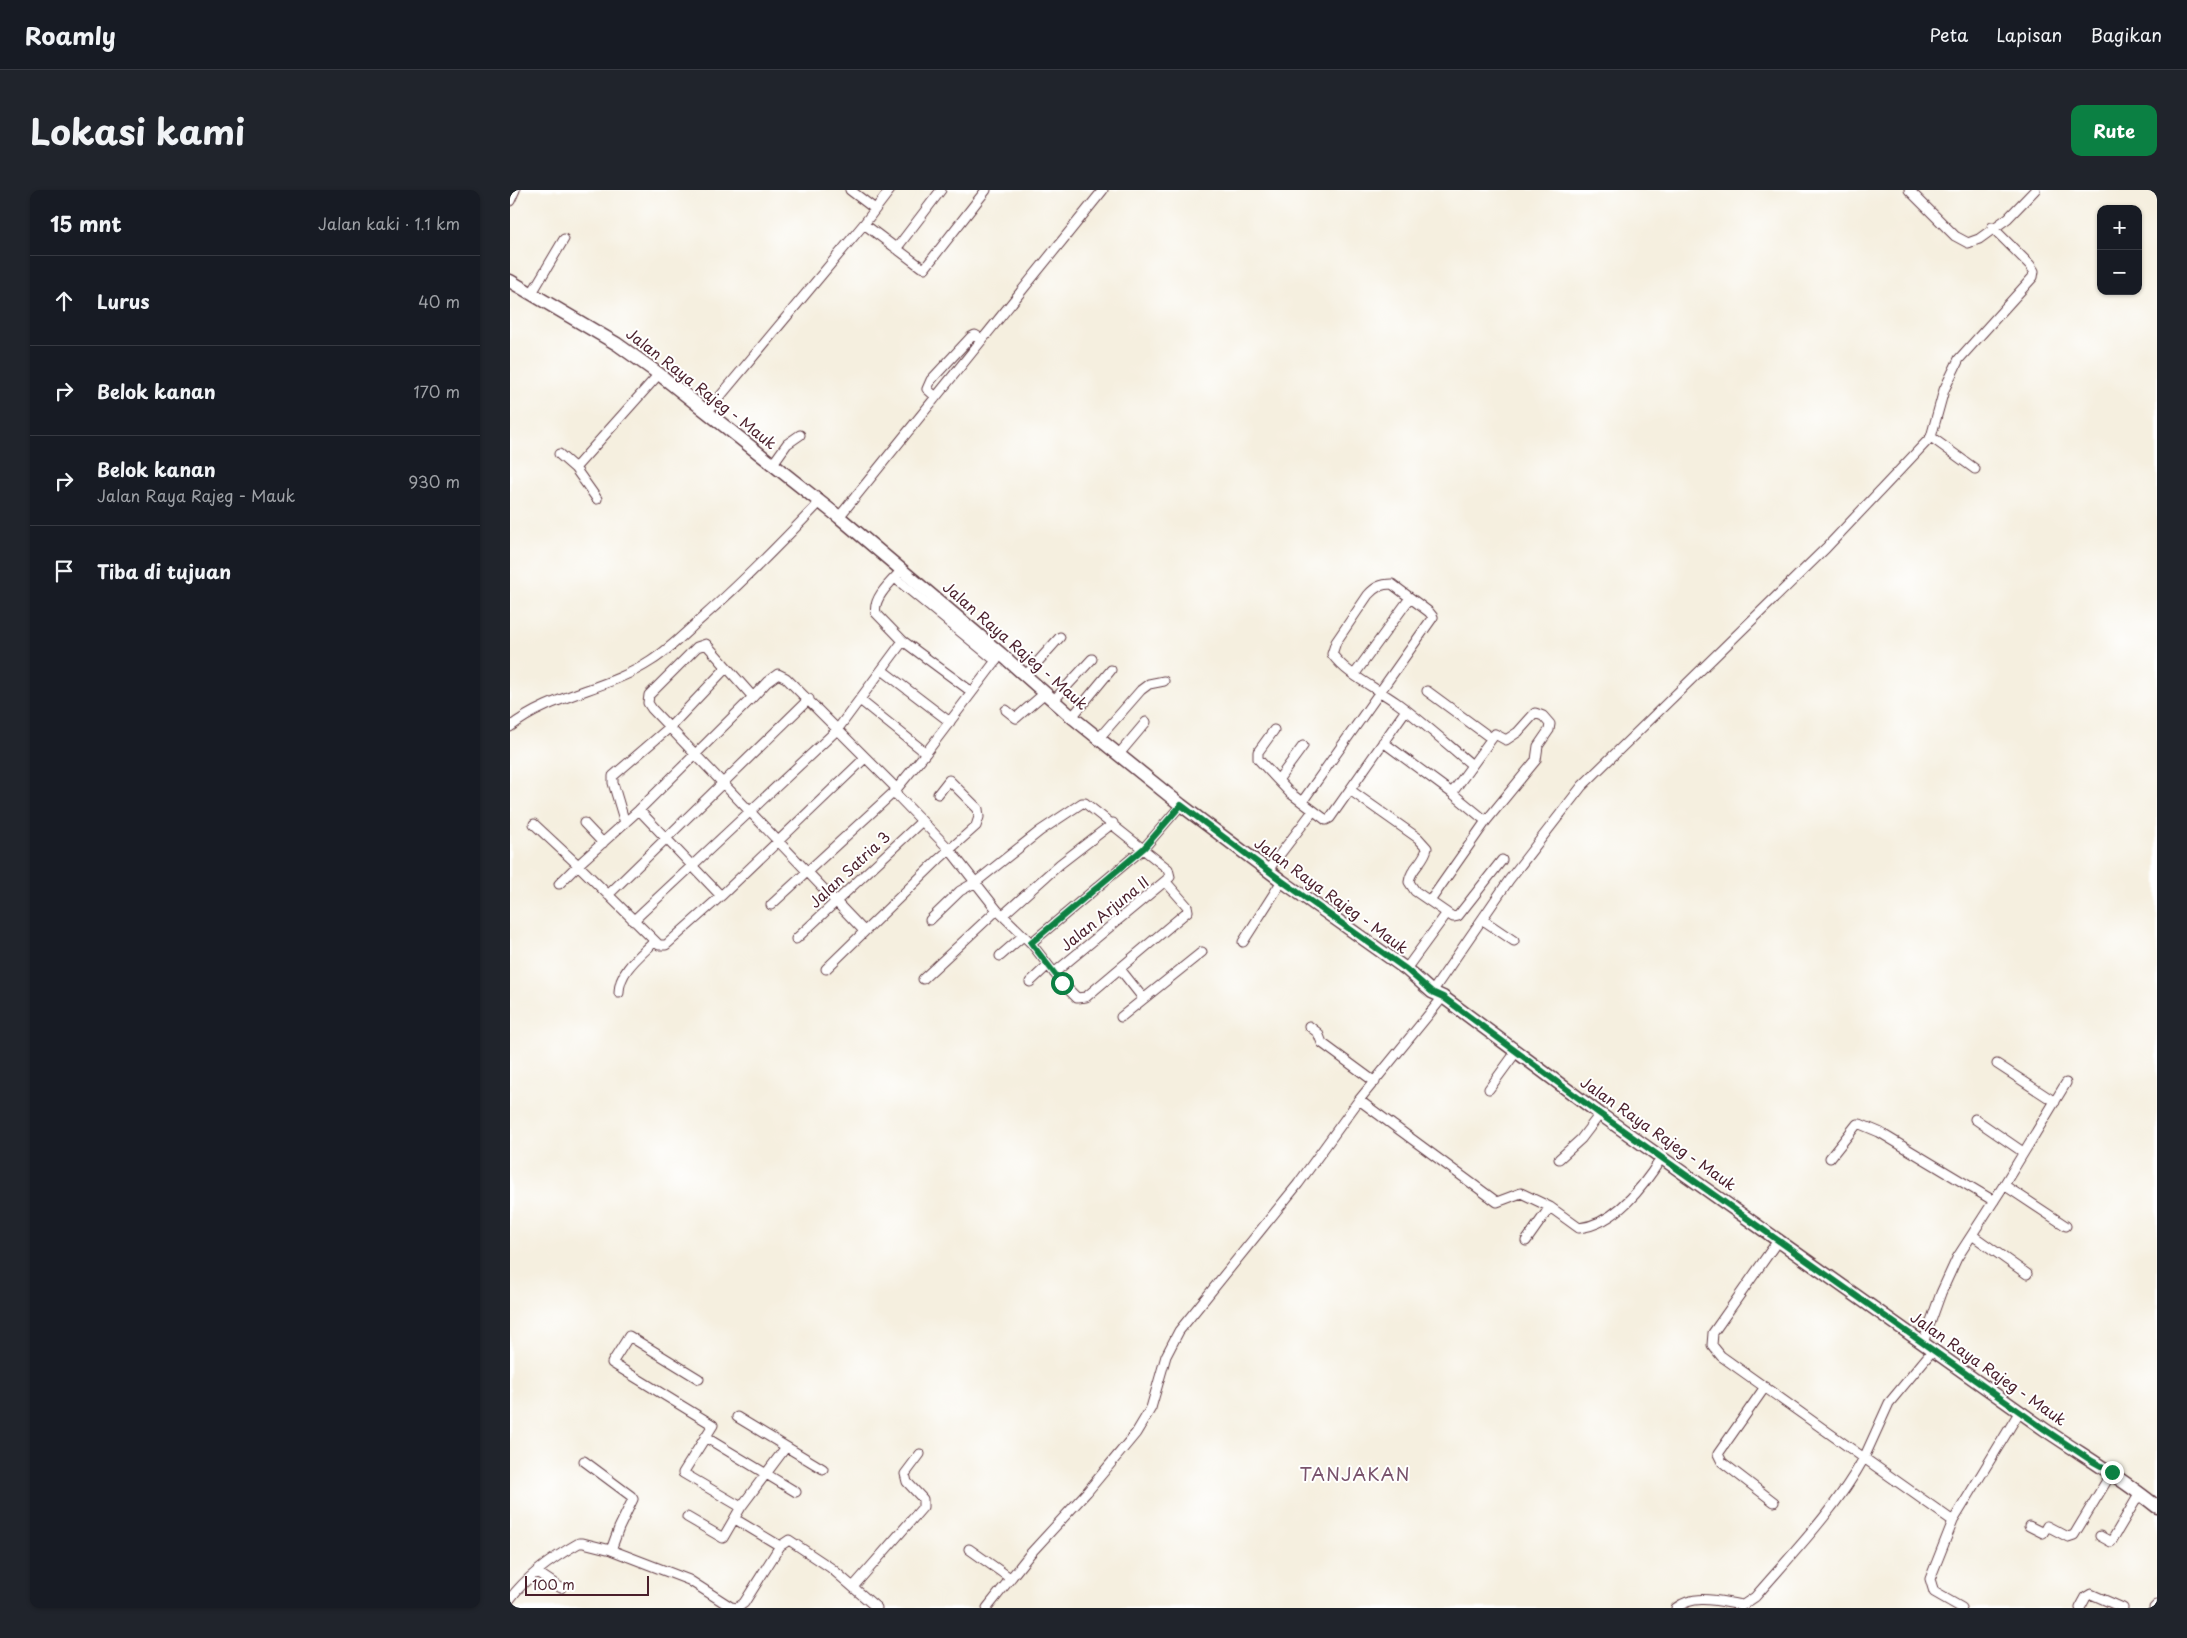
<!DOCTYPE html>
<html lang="id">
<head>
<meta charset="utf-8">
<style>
	:root { --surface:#171b24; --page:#20242c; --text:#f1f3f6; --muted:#9ea1a6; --line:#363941; --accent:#0b8043 }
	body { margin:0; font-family:"Playpen Sans",sans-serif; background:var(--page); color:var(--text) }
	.controls { position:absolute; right:15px; top:15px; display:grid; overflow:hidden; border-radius:10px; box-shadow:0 1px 4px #0004 }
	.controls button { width:45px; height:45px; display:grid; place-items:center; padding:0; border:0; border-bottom:1px solid var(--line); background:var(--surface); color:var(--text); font:25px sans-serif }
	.scale { position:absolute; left:15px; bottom:12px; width:124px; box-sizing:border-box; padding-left:5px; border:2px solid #4a1f2b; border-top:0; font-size:14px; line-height:18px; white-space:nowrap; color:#4a1f2b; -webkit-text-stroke:4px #fff; paint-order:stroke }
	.stop { position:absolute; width:15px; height:15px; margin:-11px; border:4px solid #0b8043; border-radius:50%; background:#fff }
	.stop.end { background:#0b8043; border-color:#fff; box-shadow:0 1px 5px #0008 }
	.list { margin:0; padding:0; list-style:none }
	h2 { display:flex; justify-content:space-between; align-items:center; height:65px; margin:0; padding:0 20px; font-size:21px }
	h2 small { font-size:16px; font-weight:400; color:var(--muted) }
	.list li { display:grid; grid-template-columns:32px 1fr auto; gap:15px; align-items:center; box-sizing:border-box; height:90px; padding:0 20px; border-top:1px solid var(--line) }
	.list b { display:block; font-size:19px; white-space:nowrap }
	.list p { margin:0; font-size:16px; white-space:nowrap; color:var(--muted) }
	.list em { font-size:16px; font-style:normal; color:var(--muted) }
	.icon { flex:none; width:28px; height:28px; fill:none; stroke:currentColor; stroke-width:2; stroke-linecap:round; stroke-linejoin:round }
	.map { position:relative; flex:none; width:1647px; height:1418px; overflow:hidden; border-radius:10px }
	header { display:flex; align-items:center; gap:30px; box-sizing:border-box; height:70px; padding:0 25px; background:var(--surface); border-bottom:1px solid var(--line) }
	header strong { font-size:24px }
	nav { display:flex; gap:28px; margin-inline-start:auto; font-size:18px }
	.intro { display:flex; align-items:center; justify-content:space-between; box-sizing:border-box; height:120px; padding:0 30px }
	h1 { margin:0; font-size:35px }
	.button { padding:12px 22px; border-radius:10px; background:var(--accent); color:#fff; font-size:18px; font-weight:700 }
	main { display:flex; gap:30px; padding:0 30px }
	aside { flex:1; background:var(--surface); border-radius:10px; box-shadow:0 1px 4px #0004 }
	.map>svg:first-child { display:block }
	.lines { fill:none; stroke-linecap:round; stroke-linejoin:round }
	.minor-casing { stroke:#643e46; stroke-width:11 }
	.secondary-casing { stroke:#643e46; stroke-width:15 }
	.minor { stroke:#fff; stroke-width:9 }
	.secondary { stroke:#fff; stroke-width:12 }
	.route { stroke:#0b8043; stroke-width:6 }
	.labels { text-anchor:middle; stroke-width:4; stroke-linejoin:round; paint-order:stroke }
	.street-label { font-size:15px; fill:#4a1f2b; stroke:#fff }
	.quarter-label { font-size:18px; letter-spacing:1px; fill:#79536c; stroke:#fff }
</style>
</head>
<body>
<header>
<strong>Roamly</strong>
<nav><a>Peta</a><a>Lapisan</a><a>Bagikan</a></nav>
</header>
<div class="intro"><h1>Lokasi kami</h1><a class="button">Rute</a></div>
<main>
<aside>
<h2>15 mnt<small>Jalan kaki · 1.1 km</small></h2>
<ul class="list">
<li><svg class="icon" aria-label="ahead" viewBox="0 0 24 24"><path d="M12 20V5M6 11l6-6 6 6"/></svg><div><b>Lurus</b></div><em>40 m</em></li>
<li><svg class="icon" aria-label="right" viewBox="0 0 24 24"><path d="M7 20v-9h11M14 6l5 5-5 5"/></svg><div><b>Belok kanan</b></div><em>170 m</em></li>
<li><svg class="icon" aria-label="right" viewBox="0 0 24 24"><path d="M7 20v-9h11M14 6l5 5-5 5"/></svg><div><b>Belok kanan</b><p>Jalan Raya Rajeg - Mauk</p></div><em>930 m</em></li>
<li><svg class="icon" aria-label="arrive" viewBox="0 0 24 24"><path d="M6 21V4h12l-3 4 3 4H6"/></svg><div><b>Tiba di tujuan</b></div></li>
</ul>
</aside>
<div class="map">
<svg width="1647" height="1418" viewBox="0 0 1647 1418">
	<rect width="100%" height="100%" fill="#fff"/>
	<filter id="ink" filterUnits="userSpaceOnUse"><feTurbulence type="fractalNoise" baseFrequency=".02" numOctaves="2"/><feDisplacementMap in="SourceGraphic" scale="10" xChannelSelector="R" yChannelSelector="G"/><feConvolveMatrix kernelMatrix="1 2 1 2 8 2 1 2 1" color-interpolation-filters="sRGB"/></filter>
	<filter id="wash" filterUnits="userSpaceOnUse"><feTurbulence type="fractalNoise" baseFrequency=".0096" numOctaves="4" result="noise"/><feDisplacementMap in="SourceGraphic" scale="20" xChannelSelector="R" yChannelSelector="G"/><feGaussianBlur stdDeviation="1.12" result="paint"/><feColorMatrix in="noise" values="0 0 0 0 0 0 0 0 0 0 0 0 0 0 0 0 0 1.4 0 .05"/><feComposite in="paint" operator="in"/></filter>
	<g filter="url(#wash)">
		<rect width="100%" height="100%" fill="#f5efdf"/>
	</g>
	<g filter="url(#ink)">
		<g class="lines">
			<g class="minor-casing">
				<path id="minor" d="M 340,0 L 365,19
					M 1399,0 L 1445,46 L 1458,53 L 1469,49 L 1498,28 L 1525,0
					M 0,11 L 5,0
					M 354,34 L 411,77 L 415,78 L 476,0
					M 386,59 L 431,0
					M 22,103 L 54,49
					M 426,207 L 417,199 L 421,190 L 461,147 L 465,145 L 472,149
					M 197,222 L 354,34 L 380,0
					M 1421,247 L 1465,279
					M 49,264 L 65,278 L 87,309
					M 262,275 L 277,254 L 290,245
					M 65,278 L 149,184
					M 329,327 L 593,0
					M 385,388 L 486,471
					M 393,451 L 462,502
					M 372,480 L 440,532
					M 844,485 L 900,408
					M 515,486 L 550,447
					M 917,501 L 981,548
					M 243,507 L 129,620 L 68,675 L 149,755 L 156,755 L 211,706 L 355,568
					M 350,510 L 416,563
					M 544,510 L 582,469
					M 496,520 L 506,528 L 535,503
					M 562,527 L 601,480
					M 0,537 C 42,504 97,500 141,471 C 160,459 176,442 193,427 C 234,391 272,352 310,312
					M 764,540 L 748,562 L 748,569 L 780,603 L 816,630 L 820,628 L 896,520
					M 589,548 L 631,500 L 639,494 L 654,491
					M 873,552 L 942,603
					M 609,564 L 636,532
					M 768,590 L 793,556
					M 840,600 L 908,648 L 917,658 C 915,671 900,679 899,692 L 905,701 L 937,723 L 896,779
					M 384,602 L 440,660 L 487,720 L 521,753 L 552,793 L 567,808 L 576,807 L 678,721 L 677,716 L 656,692
					M 792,612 L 923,427 L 919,422 L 882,394 C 871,394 865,397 858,405 L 826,452 L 822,464 C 838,486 865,497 887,513 C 913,532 937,554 962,575
					M 129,620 L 211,706
					M 74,633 L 93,653
					M 115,633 L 103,593 L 103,586 L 160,537 L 216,478
					M 24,634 L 68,675 L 49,694
					M 758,680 L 803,621
					M 98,705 L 299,509
					M 920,711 L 976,631 L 1026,570 L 1028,556 L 1039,540 L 1040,534 L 1033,526 L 1025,523 L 1008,542 L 996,550 L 985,544 L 942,603 L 976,631
					M 261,715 L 384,602 L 416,563 L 491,464
					M 937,723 L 943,727 L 948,726 L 992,670
					M 493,725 L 550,674 L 603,633
					M 420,730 L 450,701 L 466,692 L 530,641 L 572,613 L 575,613 L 658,679 L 660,687 L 544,783
					M 973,730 L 1004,751
					M 123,731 L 327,540 L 393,451 L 366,423 C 362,408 383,390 392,380
					M 354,741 L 142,519 L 138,513 L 139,505 L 187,457 L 196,454 L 243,507 L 257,492 L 268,484 L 276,488 L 387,599
					M 286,749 L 412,631
					M 733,752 L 772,691
					M 521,753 L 634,658 L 671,615
					M 490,766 L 513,746
					M 316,779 L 429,669 L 466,636 L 469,627 L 468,619 L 439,590 L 428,604
					M 610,779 L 633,808
					M 413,789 L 487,720
					M 520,792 L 537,776
					M 922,802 L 999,690 L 1072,596 L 1316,358 L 1421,247 L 1434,200 L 1449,169 L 1523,87 L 1524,81 L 1520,75 L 1482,37
					M 109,803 C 109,781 130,766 144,752
					M 611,827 L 692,762
					M 799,836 L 808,843 L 812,853 L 865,892
					M 1487,874 L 1545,912
					M 979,899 L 1006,862
					M 849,910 L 987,1012 L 1011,1003 L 1040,1017 L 1069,1038 C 1106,1034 1134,996 1152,967
					M 1465,929 L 1513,962
					M 1320,968 L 1347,934 L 1350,934 L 1369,942 L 1484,1011
					M 1049,969 L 1071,949 L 1090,924
					M 1494,995 L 1556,1036
					M 1462,1045 L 1517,1084
					M 1269,1049 L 1203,1143 L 1202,1155 L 1211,1166 L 1354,1268 L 1379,1213 L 1423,1160
					M 1016,1051 L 1040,1017
					M 1413,1153 L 1431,1103 L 1447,1068 L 1494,995 L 1556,893
					M 1255,1197 L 1208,1264 L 1212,1272 L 1264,1312
					M 227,1227 L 313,1279
					M 195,1247 L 286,1302
					M 74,1271 L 121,1306 L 123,1309 L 109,1338 L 101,1360
					M 231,1317 L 276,1257
					M 177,1327 L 213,1348 L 231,1317 L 173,1283 L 203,1235 L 102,1173 L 119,1146 L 189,1189
					M 225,1329 L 270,1356
					M 1519,1336 L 1533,1343 L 1537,1336 L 1558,1347 L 1564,1345 L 1602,1282
					M 1590,1346 L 1601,1352 L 1630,1303
					M 459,1359 L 500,1388
					M 27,1382 L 51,1398
					M 343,1397 L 413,1317 L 413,1309 L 397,1292 L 395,1284 L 410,1264
					M 0,1409 C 17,1386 44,1367 69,1353 L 73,1353 L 101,1360 L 179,1390 L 221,1417 L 227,1418 L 234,1413 L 270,1356 L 279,1350 L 321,1378 L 367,1418
					M 477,1418 L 520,1364 L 577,1302 L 626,1243 L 641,1218 L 656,1166 L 669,1141 L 788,994 L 849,910 L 933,807
					M 1166,1418 C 1186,1403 1210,1412 1233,1415 L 1245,1407 C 1283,1363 1326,1319 1354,1268 L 1443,1331
					M 1452,1418 L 1424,1402 L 1420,1389 L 1443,1331 L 1510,1221
					M 1570,1418 L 1576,1407 L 1581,1404 L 1613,1418
					M 1644,1418 L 1647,1415"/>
			</g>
			<g class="secondary-casing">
				<path id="secondary" d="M 0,91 L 107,154 L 149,184 L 329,327 L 491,464 L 562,527 L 671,615 L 772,691 L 896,779 L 922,802 L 933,807 L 1090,924 L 1534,1239 C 1572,1265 1612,1288 1647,1317"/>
			</g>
			<use href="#minor" class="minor"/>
			<use href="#secondary" class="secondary"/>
		</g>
	</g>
	<g class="lines" filter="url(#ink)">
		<path class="route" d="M 552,793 L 521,753 L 634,658 L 671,615 L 772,691 L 896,779 L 922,802 L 933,807 L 1090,924 L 1534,1239 L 1582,1271 L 1602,1282"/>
	</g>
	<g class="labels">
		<g class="street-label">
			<text transform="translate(191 199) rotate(38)" y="5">Jalan Raya Rajeg - Mauk</text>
			<text transform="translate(505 456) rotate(41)" y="5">Jalan Raya Rajeg - Mauk</text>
			<text transform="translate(340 680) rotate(-43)" y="5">Jalan Satria 3</text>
			<text transform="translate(821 706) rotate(36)" y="5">Jalan Raya Rajeg - Mauk</text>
			<text transform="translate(595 724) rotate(-39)" y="5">Jalan Arjuna II</text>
			<text transform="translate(1148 944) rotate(35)" y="5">Jalan Raya Rajeg - Mauk</text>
			<text transform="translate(1478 1179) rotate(35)" y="5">Jalan Raya Rajeg - Mauk</text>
		</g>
		<g class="quarter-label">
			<text x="845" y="1291">TANJAKAN</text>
		</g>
	</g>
</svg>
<div class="controls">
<button>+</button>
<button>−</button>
</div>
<div class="scale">100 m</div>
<div class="stop" style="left:552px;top:793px"></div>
<div class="stop end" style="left:1602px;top:1282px"></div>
</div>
</main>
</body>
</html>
